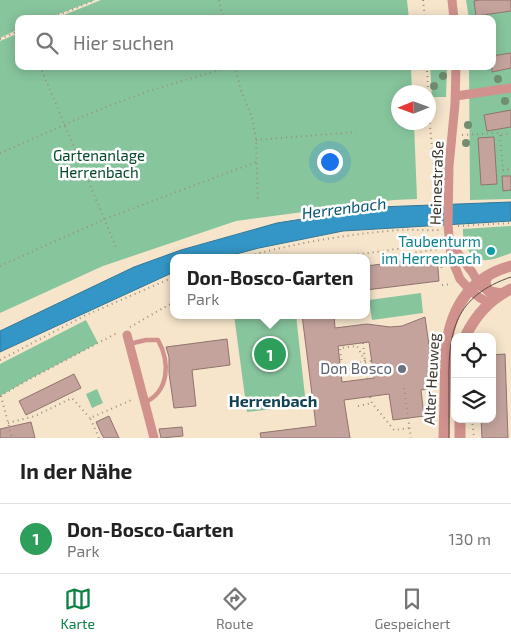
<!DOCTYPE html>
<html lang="de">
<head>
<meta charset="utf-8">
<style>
	:root { --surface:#fff; --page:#f6f6f6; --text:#222; --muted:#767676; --line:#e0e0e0; --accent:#0b8043 }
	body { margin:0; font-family:"Exo 2",sans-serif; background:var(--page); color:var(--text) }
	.controls { position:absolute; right:15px; bottom:15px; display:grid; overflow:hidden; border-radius:10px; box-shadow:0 2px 12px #0003 }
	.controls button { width:45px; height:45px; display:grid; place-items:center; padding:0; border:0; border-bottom:1px solid var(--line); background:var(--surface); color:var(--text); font:25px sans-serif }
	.compass { position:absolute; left:391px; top:85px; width:45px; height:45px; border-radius:50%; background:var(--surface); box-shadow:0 2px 12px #0003; rotate:269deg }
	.you { position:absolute; left:329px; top:161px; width:18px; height:18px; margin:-12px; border:4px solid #fff; border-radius:50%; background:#1a73e8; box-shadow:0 0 0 8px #1a73e833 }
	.badge { display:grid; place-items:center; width:32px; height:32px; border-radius:50%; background:var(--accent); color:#fff; font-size:16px; font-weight:700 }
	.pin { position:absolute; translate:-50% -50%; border:2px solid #fff; box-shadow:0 1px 5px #0006 }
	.popup { position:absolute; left:170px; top:254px; width:200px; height:65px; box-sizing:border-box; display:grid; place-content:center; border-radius:10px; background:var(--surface); filter:drop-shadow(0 1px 4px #0005); font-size:16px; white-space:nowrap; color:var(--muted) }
	.popup b { font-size:19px; color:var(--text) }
	.popup::after { content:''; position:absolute; left:50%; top:100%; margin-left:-10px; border:10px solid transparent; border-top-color:var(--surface) }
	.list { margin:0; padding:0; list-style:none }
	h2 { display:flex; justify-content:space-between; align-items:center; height:65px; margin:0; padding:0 20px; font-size:21px }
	h2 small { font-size:16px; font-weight:400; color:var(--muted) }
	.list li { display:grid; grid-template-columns:32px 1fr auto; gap:15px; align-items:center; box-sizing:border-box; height:70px; padding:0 20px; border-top:1px solid var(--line) }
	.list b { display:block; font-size:19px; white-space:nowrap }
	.list p { margin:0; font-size:16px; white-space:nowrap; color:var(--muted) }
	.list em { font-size:16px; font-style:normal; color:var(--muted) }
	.icon { flex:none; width:28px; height:28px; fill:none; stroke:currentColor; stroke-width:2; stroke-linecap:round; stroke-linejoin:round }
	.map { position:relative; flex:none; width:511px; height:438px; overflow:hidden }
	.search { position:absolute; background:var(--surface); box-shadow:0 2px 12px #0003; left:15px; right:15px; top:15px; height:55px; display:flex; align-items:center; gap:12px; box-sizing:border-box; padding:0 18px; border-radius:10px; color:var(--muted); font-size:19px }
	.sheet { height:135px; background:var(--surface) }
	nav { display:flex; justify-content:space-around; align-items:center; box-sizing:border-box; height:70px; border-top:1px solid var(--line); background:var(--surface); font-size:14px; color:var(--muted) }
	nav a { display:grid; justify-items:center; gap:2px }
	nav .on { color:var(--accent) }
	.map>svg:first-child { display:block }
	.green { fill:#87c59d }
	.water { fill:#3496c6; stroke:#357796 }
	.building { fill:#c4a39d; stroke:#91736d; fill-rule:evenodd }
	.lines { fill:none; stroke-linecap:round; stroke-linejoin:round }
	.path { stroke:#9b907d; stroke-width:2; stroke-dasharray:1 4; stroke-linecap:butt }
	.service { stroke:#d1928d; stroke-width:4.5 }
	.minor { stroke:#d1928d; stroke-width:9 }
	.tertiary { stroke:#d1928d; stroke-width:11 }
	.tram { stroke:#564e42; stroke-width:1 }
	.tree { fill:#708f71 }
	.culture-dot { fill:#0f9aa8; stroke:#fff; stroke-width:2 }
	.worship-dot { fill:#6b7280; stroke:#fff; stroke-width:2 }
	.labels { text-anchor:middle; stroke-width:5; stroke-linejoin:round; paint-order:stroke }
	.park-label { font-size:15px; fill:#034928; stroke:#fff }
	.street-label { font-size:15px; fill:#363026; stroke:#fff }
	.culture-label { font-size:15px; fill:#0d838f; stroke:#fff; text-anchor:end }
	.worship-label { font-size:15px; fill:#5b616d; stroke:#fff; text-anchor:end }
	.water-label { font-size:16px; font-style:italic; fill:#045475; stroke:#fff }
	.neighbourhood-label { font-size:16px; font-weight:bold; fill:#114154; stroke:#fff }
</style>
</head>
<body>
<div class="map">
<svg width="511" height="438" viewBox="0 0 511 438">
	<rect width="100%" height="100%" fill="#f6e5cb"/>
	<path class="green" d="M 0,0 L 95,0 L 46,19 L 19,19 L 19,29 L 0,38 Z
		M 101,0 L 407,0 L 409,19 L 54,19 Z
		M 466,0 L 511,0 L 511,199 L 470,200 L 469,66 L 492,66 L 492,19 L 469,19 Z
		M 19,33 L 19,66 L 411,66 L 412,92 L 398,92 L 398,122 L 414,123 L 417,199 L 394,200 L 236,221 L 103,266 L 0,313 L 0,41 Z
		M 430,66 L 447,66 L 446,97 L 432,97 Z
		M 511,226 L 511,253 C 503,256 492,261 483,260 C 469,259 462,241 463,229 Z
		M 421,293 L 423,313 L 372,320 L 369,300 Z
		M 234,315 L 296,315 L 306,405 L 247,412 Z
		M 86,320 L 98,343 L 28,380 L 0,396 L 0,364 Z
		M 97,389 L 103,403 L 92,408 L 86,394 Z"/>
	<path class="water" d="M 511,202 L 511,221 L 343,231 L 259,248 L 221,258 L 174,258 L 174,272 L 0,352 L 0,331 L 134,267 L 181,250 L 277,223 L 379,207 Z"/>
	<path class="building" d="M 479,0 L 511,0 L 511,11 L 476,16 L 474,1 Z
		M 511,53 L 511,68 L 492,72 L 492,56 Z
		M 511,110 L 511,127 L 487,131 L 484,115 Z
		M 494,137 L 497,184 L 481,185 L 478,138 Z
		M 502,176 L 511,176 L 511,190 L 503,191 Z
		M 437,257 L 439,281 L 366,290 L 366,266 Z
		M 302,315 L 334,315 L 335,328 L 367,324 L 390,327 L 402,326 L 425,317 L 435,388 L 421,390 L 424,416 L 393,420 L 389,394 L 344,400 L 350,438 L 261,438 L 260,433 L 316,426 ZM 369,342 L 374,378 L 342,382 L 338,346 Z
		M 227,339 L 230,365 L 192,370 L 196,406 L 174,408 L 169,373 L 169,357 L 166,347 Z
		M 505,354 L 508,438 L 482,438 L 481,419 L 492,419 L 492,355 Z
		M 74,374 L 81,388 L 26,415 L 19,401 Z
		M 109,416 L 119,438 L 104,438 L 102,435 L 96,422 Z
		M 31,422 L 35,438 L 0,438 L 0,429 Z
		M 182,427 L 183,436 L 161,438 L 159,429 Z"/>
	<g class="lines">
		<path class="path" d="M 219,0 L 223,19
			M 423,0 L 425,19
			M 49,19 L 95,0
			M 0,39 L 19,31
			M 40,66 L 116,247
			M 235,66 L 241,91 L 252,117 L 256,140 L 258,202
			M 427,66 L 428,92
			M 428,103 L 435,181 L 438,202
			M 462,135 L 497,133 L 500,135 L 511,133
			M 500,135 L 503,170 L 511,169
			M 256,140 L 356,132
			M 0,153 L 98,110 L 149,91 L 232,66
			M 458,226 L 511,223
			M 440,257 L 442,271
			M 240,258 C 293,244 345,234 400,230 C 413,229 426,231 439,230
			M 333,258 L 439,243
			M 396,262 L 398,255 L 440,249
			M 0,266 L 105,219 L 256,162
			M 442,285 L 452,284
			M 130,327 L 174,302
			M 363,343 L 367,379
			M 0,360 L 84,316 L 174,277
			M 340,365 L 371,361
			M 342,365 L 340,348 L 357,346 L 365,361
			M 404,388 L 411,438
			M 0,396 L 28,380 L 117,333
			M 1,396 L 12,438
			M 370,397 L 372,403 L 394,430 L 410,428
			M 358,406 L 372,403
			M 472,419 L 474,438
			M 8,423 L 35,416 L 72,398 L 90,418
			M 99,438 L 90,418 L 134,399"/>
		<path class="service" d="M 129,344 L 146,340 L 158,340 C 170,362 170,391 144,403"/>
		<path class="minor" d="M 452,0 L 454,19
			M 456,66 L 455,104 L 449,166 L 448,225 L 451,257 L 460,279 L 470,290 L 480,298 L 490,303
			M 456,96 L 511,88
			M 450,243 L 472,272 L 481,287
			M 127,335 L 154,438"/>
		<path class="tertiary" d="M 488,276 L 485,280 L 486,288 L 490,292 L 502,294
			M 465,337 C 475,316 490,299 511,289
			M 460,419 L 460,438
			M 444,438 L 446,348 C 451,308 470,277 511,266"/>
		<path class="tram" d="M 449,438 C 449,420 449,402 449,384 C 448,331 455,296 511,277"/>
	</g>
	<g class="tree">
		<circle cx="443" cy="76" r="4"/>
		<circle cx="498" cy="79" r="4"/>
		<circle cx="434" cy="86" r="4"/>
		<circle cx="505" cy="101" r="4"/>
		<circle cx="468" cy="125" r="4"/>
		<circle cx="466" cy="143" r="4"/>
	</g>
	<circle class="culture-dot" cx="491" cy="251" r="5"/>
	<circle class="worship-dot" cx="402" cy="369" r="5"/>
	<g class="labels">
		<g class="park-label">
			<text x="99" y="161">Gartenanlage<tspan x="99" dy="17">Herrenbach</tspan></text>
		</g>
		<g class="street-label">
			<text transform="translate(437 183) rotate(-88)" y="5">Heinestraße</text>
			<text transform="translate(432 379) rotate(-87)" y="5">Alter Heuweg</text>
		</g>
		<g class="culture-label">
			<text x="481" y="247">Taubenturm<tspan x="481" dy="17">im Herrenbach</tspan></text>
		</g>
		<g class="worship-label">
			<text x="392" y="374">Don Bosco</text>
		</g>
		<g class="water-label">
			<text transform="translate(344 208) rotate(-7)" y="6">Herrenbach</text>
		</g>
		<g class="neighbourhood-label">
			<text x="273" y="407">Herrenbach</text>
		</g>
	</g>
</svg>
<div class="controls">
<button><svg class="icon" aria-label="locate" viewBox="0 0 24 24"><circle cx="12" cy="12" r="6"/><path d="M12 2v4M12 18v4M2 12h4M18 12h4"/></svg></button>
<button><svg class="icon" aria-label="layers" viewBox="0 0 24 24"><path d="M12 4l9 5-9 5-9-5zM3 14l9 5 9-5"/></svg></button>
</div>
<svg class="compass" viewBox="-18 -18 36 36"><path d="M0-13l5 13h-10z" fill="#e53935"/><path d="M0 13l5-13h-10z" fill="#767676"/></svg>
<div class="you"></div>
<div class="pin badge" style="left:270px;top:354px;background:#2e9e5b">1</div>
<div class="popup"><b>Don-Bosco-Garten</b>Park</div>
<div class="search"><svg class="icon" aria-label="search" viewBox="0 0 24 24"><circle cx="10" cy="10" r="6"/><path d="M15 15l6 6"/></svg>Hier suchen</div>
</div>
<section class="sheet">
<h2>In der Nähe<small></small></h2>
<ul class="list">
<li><span class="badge" style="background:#2e9e5b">1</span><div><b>Don-Bosco-Garten</b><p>Park</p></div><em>130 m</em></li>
</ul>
</section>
<nav>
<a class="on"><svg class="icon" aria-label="map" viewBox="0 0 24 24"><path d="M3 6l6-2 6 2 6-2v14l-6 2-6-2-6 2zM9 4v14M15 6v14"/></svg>Karte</a>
<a><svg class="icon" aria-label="directions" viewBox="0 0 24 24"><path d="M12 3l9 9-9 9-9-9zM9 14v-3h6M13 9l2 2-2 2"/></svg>Route</a>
<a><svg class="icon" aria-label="saved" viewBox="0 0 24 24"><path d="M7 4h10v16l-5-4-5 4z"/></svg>Gespeichert</a>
</nav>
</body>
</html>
